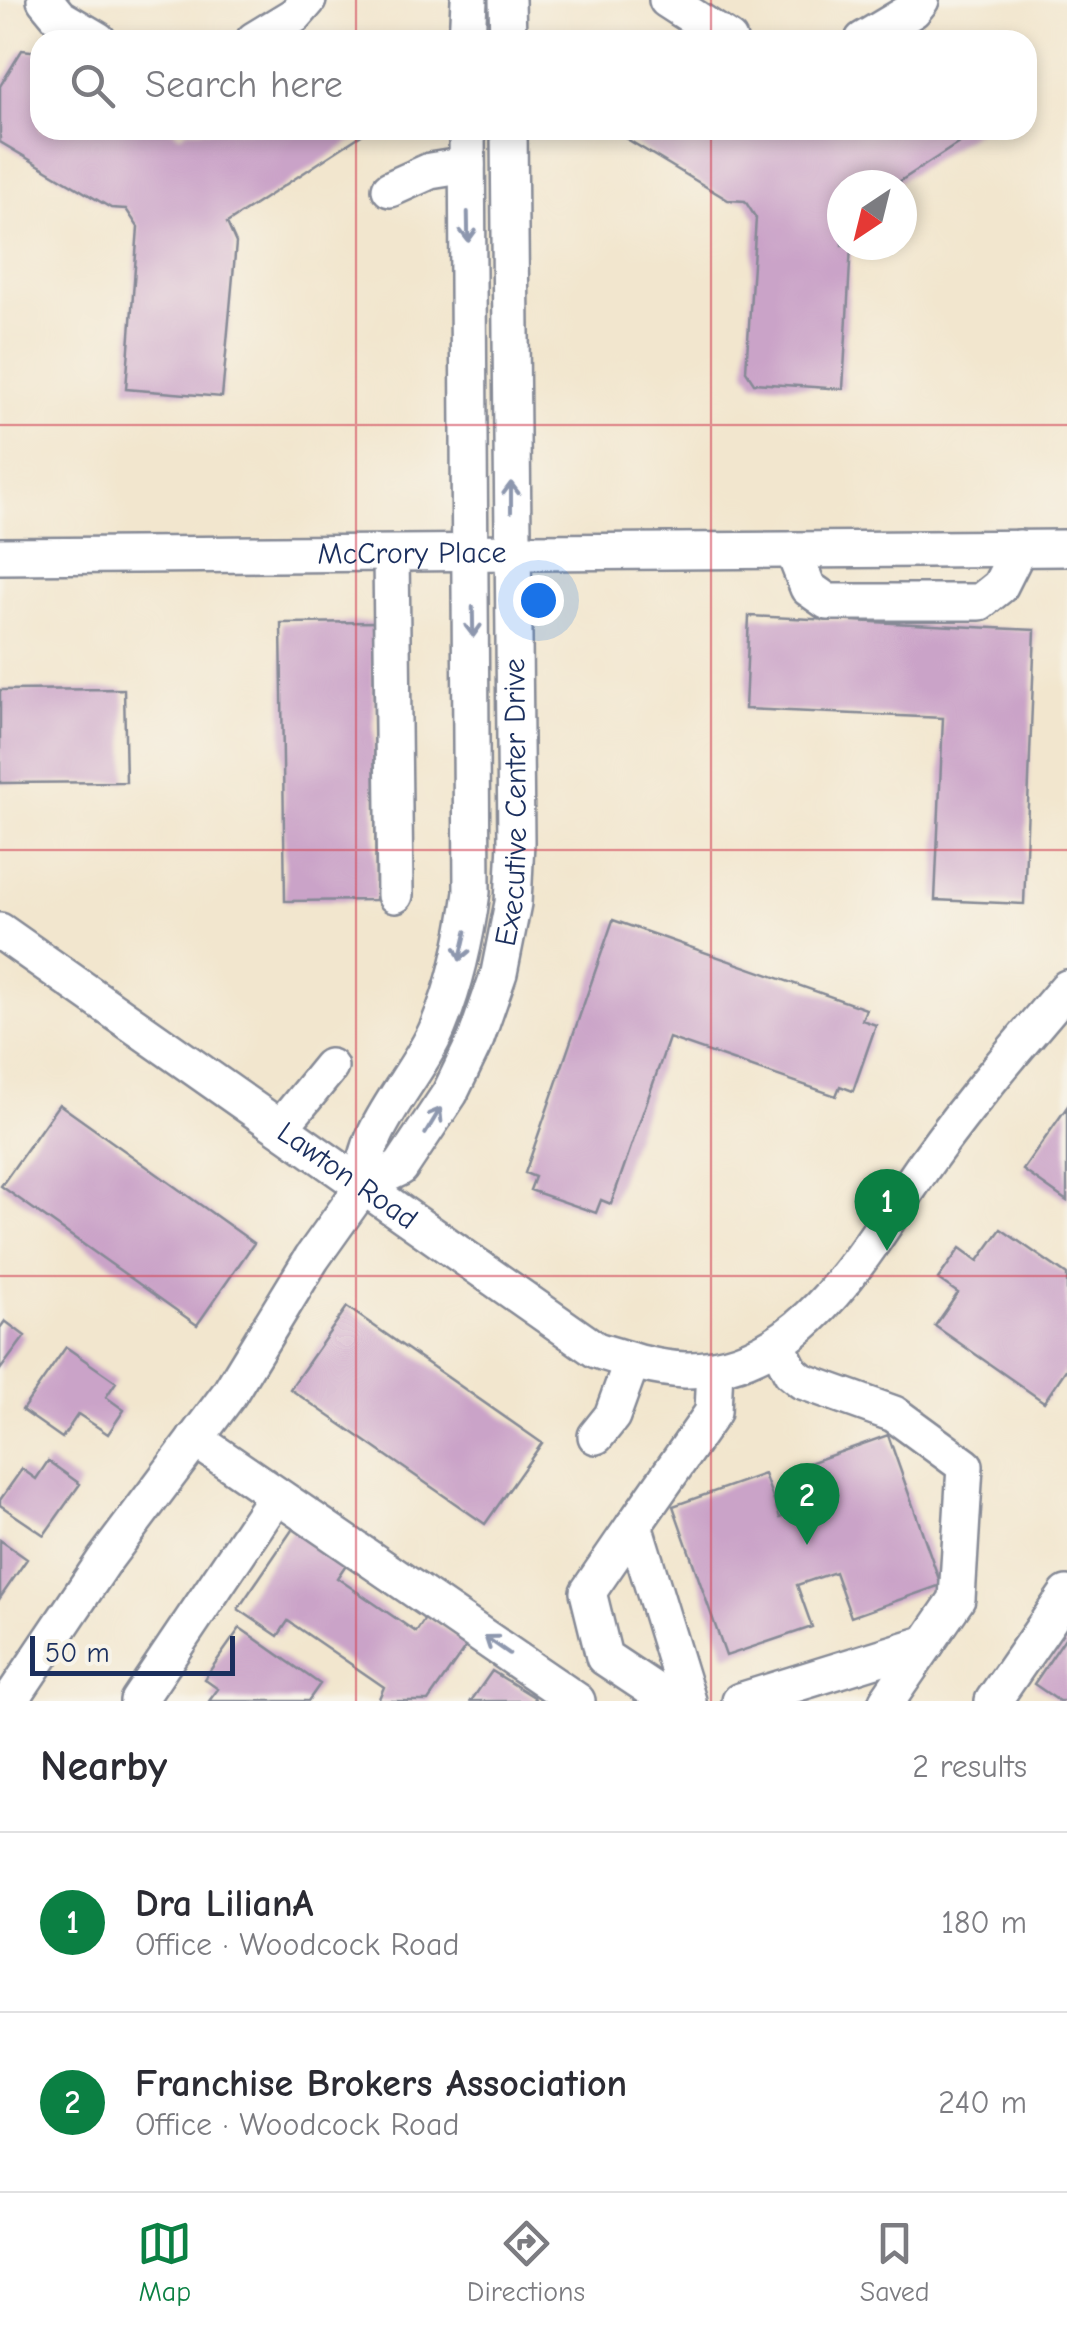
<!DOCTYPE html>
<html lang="en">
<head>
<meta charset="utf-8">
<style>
	:root { --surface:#fff; --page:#f2f2f3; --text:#2b2b33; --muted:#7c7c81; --line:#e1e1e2; --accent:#0b8043 }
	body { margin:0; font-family:"Comic Neue",sans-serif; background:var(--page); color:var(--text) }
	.compass { position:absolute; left:827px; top:170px; width:90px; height:90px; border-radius:50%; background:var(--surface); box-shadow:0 5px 15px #0003; rotate:215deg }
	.scale { position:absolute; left:30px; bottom:25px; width:205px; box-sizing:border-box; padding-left:10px; border:5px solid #1b2f5e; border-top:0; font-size:28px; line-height:35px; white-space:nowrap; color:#1b2f5e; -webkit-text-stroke:8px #f7f3e8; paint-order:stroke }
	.you { position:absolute; left:538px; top:600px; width:35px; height:35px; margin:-25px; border:8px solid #fff; border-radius:50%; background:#1a73e8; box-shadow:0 0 0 15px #1a73e833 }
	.badge { display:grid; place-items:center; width:65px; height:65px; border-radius:50%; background:var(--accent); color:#fff; font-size:32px; font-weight:700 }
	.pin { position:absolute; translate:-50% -82px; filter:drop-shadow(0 2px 5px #0008) }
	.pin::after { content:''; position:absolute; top:52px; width:35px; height:30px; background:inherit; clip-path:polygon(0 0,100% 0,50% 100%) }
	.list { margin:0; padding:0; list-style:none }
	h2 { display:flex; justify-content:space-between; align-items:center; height:130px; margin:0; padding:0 40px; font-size:42px }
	h2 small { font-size:32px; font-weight:400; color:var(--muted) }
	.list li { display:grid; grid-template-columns:65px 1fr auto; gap:30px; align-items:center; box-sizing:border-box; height:180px; padding:0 40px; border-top:2px solid var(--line) }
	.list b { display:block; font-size:38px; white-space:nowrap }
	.list p { margin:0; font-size:32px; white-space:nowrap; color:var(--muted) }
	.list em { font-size:32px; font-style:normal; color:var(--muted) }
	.icon { flex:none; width:55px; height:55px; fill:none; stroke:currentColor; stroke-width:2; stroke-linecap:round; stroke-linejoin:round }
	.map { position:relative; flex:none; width:1067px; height:1701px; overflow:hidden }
	.search { position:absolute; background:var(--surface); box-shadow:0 5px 15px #0003; left:30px; right:30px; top:30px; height:110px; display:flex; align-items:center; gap:25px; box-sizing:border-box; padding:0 35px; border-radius:30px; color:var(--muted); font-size:38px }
	.sheet { height:490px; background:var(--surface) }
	nav { display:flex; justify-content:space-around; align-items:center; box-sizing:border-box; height:140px; border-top:2px solid var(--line); background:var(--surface); font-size:28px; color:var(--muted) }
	nav a { display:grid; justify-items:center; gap:5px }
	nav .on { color:var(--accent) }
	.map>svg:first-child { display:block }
	.building { fill:#caa3c8 }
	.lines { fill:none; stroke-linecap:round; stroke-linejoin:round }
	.minor-casing { stroke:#868a96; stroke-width:40 }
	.minor { stroke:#fff; stroke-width:35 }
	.oneway { stroke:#8d97ae }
	.grid { fill:none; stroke:#d1495b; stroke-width:2.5; stroke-opacity:0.55 }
	.labels { text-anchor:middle; stroke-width:8; stroke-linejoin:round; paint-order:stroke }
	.street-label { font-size:30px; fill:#1b2f5e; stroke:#f7f3e8 }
</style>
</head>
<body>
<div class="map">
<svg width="1067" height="1701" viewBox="0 0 1067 1701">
	<rect width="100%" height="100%" fill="#f7f3e8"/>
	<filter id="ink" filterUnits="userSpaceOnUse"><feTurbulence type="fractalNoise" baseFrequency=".01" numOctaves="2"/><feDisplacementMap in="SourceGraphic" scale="20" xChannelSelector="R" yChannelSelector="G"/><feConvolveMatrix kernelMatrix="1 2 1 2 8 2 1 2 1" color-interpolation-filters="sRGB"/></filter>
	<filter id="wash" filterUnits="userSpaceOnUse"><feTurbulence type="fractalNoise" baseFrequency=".0048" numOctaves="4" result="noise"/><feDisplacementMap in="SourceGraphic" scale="40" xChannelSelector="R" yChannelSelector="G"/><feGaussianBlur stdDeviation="2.25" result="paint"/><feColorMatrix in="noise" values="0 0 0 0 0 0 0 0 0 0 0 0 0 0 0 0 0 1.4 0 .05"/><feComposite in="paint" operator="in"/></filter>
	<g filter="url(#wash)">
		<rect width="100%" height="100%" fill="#f2e6ce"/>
		<g id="blocks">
			<path class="building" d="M 22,50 L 40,52 L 40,130 L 172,130 L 180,135 L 188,130 L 369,130 L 227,223 L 236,243 L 222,397 L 126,389 L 138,227 L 126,209 L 111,208 L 0,142 L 0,86 Z
				M 612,130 L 979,130 L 894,185 L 842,185 L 842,245 L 851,245 L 843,389 L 754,383 L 746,371 L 756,218 L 745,201 L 728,200 Z
				M 749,616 L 1035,630 L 1024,904 L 935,900 L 943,718 L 745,709 Z
				M 373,622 L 376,900 L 285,901 L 281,623 Z
				M 124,689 L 126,782 L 0,783 L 0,690 Z
				M 613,920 L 866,1009 L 862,1020 L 876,1025 L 853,1091 L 840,1086 L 836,1096 L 669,1038 L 611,1204 L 601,1200 L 596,1213 L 530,1190 L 535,1177 L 525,1173 Z
				M 59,1104 L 254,1243 L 197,1325 L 1,1186 Z
				M 1067,1107 L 1067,1201 L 1023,1170 Z
				M 1001,1229 L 1067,1275 L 1067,1368 L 1044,1402 L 935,1326 L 958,1293 L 938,1279 L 960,1248 L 978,1261 Z
				M 347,1307 L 542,1443 L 485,1524 L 290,1389 Z
				M 5,1321 L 25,1336 L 0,1370 L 0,1328 Z
				M 66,1347 L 116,1382 L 106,1397 L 124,1410 L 108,1434 L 78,1414 L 62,1438 L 22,1410 Z
				M 888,1435 L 941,1585 L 851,1617 L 835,1572 L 797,1585 L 812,1627 L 726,1656 L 673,1506 L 764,1474 L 780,1518 L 815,1506 L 801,1466 Z
				M 48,1461 L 80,1484 L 44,1535 L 0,1505 L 0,1500 L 22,1469 L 36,1479 Z
				M 294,1527 L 347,1563 L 337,1578 L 416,1632 L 426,1617 L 467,1645 L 428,1701 L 378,1701 L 384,1687 L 288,1621 L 278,1636 L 238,1609 Z
				M 0,1540 L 27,1559 L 0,1598 Z
				M 240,1628 L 320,1684 L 308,1701 L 209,1701 L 218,1689 L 204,1679 Z
				M 1067,1635 L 1067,1701 L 1059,1701 L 1034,1684 Z
				M 492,1671 L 534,1697 L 536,1701 L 471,1701 Z"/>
		</g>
	</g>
	<g filter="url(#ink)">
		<use href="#blocks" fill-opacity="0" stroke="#868a96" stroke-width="2.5"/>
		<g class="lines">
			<g class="minor-casing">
				<g id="minor">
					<path d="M 45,0 L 59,17 L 98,40"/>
					<path d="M 507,0 L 508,40"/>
					<path d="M 667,0 L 729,40"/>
					<path d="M 254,40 L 295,15 L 308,0"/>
					<path d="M 467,40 L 469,0"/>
					<path d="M 863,40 L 913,10 L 921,0"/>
					<path d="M 390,189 L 430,171 L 467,165"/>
					<path d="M 793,550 L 808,588 L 828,602 L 980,602 L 1000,586 L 1019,548"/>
					<path d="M 391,554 L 395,895"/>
					<path id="s1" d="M 0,556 L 1067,548"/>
					<path id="s2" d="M 0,931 L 596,1350 C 625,1359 655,1369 685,1370 C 806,1372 867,1245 928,1160 C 971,1100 1019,1044 1067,988"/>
					<path d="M 281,1127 L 330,1067"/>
					<path d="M 364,1185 C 360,1131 417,1078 438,1027 C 456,984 466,938 472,892 L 467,130"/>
					<path d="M 777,1344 L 791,1372 L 802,1381 L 894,1414 L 965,1466 L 957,1599 L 887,1701"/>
					<path d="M 596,1436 L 612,1416 L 632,1361"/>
					<path d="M 195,1439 L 577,1701"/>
					<path d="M 634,1525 L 588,1592 L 604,1657 L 670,1701"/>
					<path id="s3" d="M 10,1701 L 106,1558 L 229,1394 L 312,1258 L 364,1185 L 400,1168 L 450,1093 L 476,1039 L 499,973 L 513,903 L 516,842 L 509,130"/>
					<path d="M 138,1701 L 276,1496"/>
					<path d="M 688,1701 L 634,1525 L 713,1412 L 715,1368"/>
					<path d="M 740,1701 L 927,1643"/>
					<path d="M 993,1701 L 1067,1594"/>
				</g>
			</g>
			<use href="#minor" class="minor"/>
		</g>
		<defs><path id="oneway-shaft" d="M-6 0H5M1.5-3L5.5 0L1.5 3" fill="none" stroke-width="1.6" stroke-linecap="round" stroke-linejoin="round" transform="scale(2.5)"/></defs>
		<g class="oneway">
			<use href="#oneway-shaft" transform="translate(468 227) rotate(89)"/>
			<use href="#oneway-shaft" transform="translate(511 497) rotate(-90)"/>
			<use href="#oneway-shaft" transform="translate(473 622) rotate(89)"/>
			<use href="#oneway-shaft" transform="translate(463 946) rotate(103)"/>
			<use href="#oneway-shaft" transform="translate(433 1121) rotate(-59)"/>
			<use href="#oneway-shaft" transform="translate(497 1645) rotate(-145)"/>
		</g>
	</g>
	<path class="grid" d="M 356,0 L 356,40M 711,0 L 711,40M 356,130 L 356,1701M 711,130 L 711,1701M 0,425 L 1067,425M 0,850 L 1067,850M 0,1276 L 1067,1276"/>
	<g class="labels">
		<g class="street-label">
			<text dy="10" stroke="none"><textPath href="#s1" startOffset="412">McCrory Place</textPath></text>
			<text dy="10" stroke="none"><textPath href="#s3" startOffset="1058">Executive Center Drive</textPath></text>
			<text dy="10" stroke="none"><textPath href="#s2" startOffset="425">Lawton Road</textPath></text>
		</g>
	</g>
</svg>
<svg class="compass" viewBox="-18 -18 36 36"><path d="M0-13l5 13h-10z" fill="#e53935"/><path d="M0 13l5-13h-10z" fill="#7c7c81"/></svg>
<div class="scale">50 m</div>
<div class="you"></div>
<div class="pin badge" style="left:887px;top:1251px">1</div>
<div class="pin badge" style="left:807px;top:1545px">2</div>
<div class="search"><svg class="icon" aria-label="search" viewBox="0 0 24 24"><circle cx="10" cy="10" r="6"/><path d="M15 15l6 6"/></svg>Search here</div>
</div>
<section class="sheet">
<h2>Nearby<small>2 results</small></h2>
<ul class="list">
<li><span class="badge">1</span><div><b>Dra LilianA</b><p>Office · Woodcock Road</p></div><em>180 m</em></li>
<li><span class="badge">2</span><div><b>Franchise Brokers Association</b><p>Office · Woodcock Road</p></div><em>240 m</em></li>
</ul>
</section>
<nav>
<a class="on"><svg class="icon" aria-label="map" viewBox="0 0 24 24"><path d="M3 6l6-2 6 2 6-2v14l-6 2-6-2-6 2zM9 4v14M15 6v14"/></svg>Map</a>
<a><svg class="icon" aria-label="directions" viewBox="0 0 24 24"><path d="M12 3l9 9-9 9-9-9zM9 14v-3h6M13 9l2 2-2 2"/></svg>Directions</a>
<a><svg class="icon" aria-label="saved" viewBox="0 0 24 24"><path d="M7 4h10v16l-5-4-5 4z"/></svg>Saved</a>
</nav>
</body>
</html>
